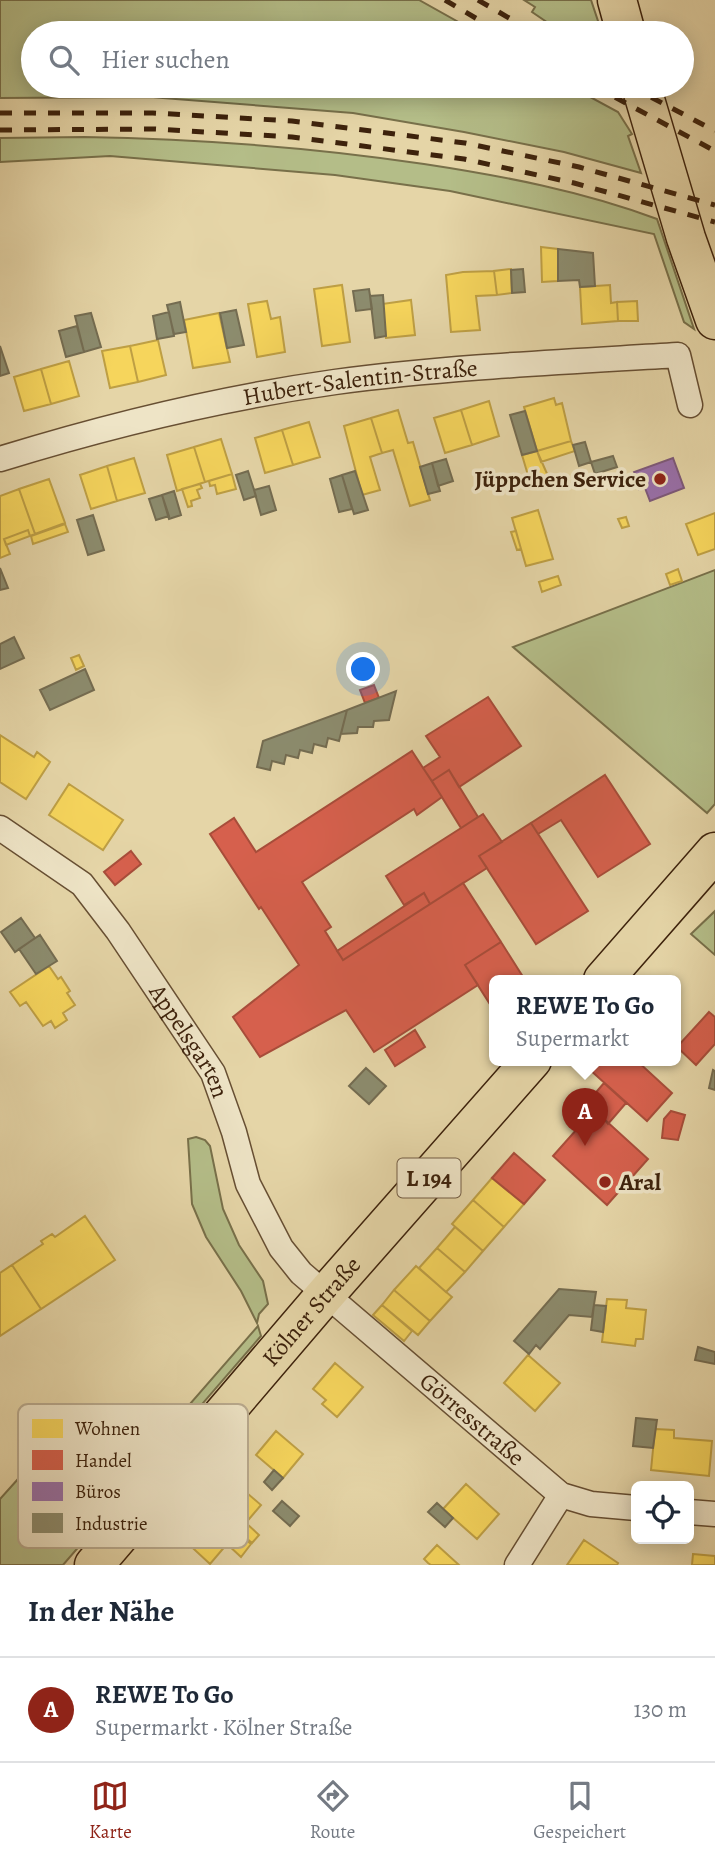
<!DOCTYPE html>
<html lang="de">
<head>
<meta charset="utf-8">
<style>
	:root { --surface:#fff; --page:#f6f6f7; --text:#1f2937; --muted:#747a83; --line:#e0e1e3; --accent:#8f2418 }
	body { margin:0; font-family:Alegreya,serif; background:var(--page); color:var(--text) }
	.controls { position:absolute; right:21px; bottom:21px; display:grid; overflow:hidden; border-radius:10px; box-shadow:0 4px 18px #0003 }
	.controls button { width:63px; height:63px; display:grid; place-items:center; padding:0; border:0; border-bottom:2px solid var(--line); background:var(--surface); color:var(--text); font:35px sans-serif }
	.you { position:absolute; left:364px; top:670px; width:24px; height:24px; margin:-18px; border:5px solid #fff; border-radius:50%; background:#1a73e8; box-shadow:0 0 0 10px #1a73e833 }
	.badge { display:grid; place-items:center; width:46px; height:46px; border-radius:50%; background:var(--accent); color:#fff; font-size:23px; font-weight:700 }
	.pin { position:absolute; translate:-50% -58px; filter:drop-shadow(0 2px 4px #0008) }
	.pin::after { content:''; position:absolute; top:37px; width:24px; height:21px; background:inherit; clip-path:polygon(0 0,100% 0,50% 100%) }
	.popup { position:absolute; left:489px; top:975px; width:192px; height:91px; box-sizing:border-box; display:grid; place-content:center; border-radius:10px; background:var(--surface); filter:drop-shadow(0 2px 5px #0005); font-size:23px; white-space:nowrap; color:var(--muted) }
	.popup b { font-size:26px; color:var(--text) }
	.popup::after { content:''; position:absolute; left:50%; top:100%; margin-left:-14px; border:14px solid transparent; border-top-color:var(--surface) }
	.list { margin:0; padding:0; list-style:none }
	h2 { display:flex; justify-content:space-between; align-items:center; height:91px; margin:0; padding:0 28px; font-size:30px }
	h2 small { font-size:23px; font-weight:400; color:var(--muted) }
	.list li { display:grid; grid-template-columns:46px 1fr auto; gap:21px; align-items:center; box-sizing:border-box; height:105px; padding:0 28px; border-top:2px solid var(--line) }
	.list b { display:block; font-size:26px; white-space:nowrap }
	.list p { margin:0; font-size:23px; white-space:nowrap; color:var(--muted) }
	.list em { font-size:23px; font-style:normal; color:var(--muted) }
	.icon { flex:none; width:38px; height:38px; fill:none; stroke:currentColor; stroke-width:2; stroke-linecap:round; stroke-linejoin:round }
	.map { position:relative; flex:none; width:715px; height:1565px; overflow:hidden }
	.search { position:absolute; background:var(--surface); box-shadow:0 4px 18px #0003; left:21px; right:21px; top:21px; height:77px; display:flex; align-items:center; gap:18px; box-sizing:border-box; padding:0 24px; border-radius:38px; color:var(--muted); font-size:26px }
	.sheet { height:196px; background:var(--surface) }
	nav { display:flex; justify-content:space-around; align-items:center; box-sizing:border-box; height:98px; border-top:2px solid var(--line); background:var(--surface); font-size:19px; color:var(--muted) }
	nav a { display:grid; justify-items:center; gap:4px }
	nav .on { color:var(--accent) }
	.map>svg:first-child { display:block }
	.green { fill:#b4bd88; stroke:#78704a; stroke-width:2 }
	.homes { fill:#f6d55c; stroke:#be9f44; stroke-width:2 }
	.shops { fill:#d6604d; stroke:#a84d3a; stroke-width:2 }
	.offices { fill:#9970ab; stroke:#7d597b; stroke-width:2 }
	.industry { fill:#8c8c6e; stroke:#746c51; stroke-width:2 }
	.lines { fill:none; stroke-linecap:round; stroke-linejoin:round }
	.minor-casing { stroke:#674f33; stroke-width:27 }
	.primary-casing { stroke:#3d220c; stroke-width:41 }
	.minor { stroke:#eee4c6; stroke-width:24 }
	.primary { stroke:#e5d5a7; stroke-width:38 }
	.rail { stroke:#3d220c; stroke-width:5; stroke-dasharray:12 12; stroke-linecap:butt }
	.poi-dot { fill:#8f2418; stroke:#eee4c6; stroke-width:2.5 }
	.labels { text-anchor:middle; stroke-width:7; stroke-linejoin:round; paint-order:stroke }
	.shield { fill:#eee4c6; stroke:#725c44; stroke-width:2 }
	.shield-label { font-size:23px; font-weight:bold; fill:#3d220c }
	.street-label { font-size:24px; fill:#3d220c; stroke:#eee4c6 }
	.poi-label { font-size:24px; font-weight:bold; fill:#3d220c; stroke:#eee4c6; text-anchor:end }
	.key { fill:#eee4c6; stroke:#b9aa8e; stroke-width:2 }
	.key-label { font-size:19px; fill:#3d220c }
</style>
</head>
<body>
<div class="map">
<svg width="715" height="1565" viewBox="0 0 715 1565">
	<rect width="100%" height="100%" fill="#e5d5a7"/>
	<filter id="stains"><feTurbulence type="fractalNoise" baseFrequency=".00286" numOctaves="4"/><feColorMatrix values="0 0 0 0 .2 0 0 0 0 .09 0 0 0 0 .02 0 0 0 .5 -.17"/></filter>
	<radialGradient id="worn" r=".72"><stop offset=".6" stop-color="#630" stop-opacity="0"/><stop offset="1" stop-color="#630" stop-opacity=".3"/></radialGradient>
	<path class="green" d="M 0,0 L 419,0 L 478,33 L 33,33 L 33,86 L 570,86 L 618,112 L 632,134 L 628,136 L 641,173 L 564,152 L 464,132 L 353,113 L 150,97 L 0,98 Z
		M 524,0 L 591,0 L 602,33 L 563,33 L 532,12 L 535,7 Z
		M 84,137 C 198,139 311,147 424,164 C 503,176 582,191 657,219 L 694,329 L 684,322 L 654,234 L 450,191 L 335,175 L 110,156 L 0,162 L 0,138 Z
		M 715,570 L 715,804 L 707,813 L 513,647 Z
		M 715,911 L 715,955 L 691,934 Z
		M 196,1137 L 205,1140 L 210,1146 L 223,1209 L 239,1245 L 263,1281 L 268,1304 L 259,1314 L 257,1323 L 241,1291 L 206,1237 L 192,1204 L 188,1139 Z
		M 258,1326 L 261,1336 L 63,1565 L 0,1565 L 0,1499 L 27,1469 L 88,1521 Z"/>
	<path class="homes" d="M 541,247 L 558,249 L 558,281 L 542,282 Z
		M 511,269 L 512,293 L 497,295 L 494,271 Z
		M 494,271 L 497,295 L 476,296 L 480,330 L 451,332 L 446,275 L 463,272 Z
		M 342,285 L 350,342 L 322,346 L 314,289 Z
		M 610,285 L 611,303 L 617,302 L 618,321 L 582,324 L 580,287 Z
		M 411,300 L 415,335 L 386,338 L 382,304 Z
		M 267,301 L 271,319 L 280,317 L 285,352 L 257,357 L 248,304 Z
		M 637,301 L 638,321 L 618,321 L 617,302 Z
		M 219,313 L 230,362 L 193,368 L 184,320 Z
		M 158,340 L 166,375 L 138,382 L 130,346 Z
		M 130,346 L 138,382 L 110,388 L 102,351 Z
		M 69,361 L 79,396 L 51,404 L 41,369 Z
		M 41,369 L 51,404 L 24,411 L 14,377 Z
		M 554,398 L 556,405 L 562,403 L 571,441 L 537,451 L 524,407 Z
		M 489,401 L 499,436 L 472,445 L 461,410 Z
		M 398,410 L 408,443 L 413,442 L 430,500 L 410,506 L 393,450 L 382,453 L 371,418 Z
		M 461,410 L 472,445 L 445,453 L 434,418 Z
		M 371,418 L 382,453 L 370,457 L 380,490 L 362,495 L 344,426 Z
		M 309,422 L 320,457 L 293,465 L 282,430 Z
		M 282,430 L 293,465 L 265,473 L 255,438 Z
		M 221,439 L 232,474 L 205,482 L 194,447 Z
		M 571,441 L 575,451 L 541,462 L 537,451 Z
		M 194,447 L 205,482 L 177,491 L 167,455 Z
		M 537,451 L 548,476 L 530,482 L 522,455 Z
		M 134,458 L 145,493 L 117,501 L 107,466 Z
		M 107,466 L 117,501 L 91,509 L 80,475 Z
		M 232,474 L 236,489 L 217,494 L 215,485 L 210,486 L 209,481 Z
		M 49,479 L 65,523 L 35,534 L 19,489 Z
		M 200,484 L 202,488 L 197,490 L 200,498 L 191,501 L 192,506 L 188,507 L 182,489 Z
		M 19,489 L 35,534 L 30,536 L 28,530 L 4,539 L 10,554 L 0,558 L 0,496 Z
		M 538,510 L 553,559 L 526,566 L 512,518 Z
		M 715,513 L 715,549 L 698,555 L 686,524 Z
		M 626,517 L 629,526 L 622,528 L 618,519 Z
		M 65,524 L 68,532 L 33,544 L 31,536 Z
		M 28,530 L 30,536 L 6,545 L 4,539 Z
		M 516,531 L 521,549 L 517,550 L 511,532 Z
		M 678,569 L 682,581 L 670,585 L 666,574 Z
		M 558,576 L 561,585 L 542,592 L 539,582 Z
		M 79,655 L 84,666 L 76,670 L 71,658 Z
		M 0,735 L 34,757 L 37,752 L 50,762 L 26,799 L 0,782 Z
		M 69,784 L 123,820 L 103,850 L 49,815 Z
		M 49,966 L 58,979 L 61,977 L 70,991 L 67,993 L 75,1005 L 63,1013 L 67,1020 L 55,1028 L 51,1021 L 43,1026 L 26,1002 L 20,1006 L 10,992 Z
		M 492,1178 L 524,1204 L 504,1227 L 473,1200 Z
		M 473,1200 L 504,1227 L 483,1251 L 452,1224 Z
		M 85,1216 L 115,1260 L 41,1309 L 12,1265 L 43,1244 L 41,1241 L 52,1234 L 55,1237 Z
		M 455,1227 L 483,1251 L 465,1272 L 437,1248 Z
		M 437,1248 L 465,1272 L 446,1292 L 419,1268 Z
		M 12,1265 L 41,1309 L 0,1336 L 0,1273 Z
		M 416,1266 L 452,1297 L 430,1321 L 394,1290 Z
		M 394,1290 L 430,1321 L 418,1335 L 382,1305 Z
		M 607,1299 L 627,1300 L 626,1308 L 646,1310 L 643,1339 L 636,1339 L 635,1346 L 602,1342 Z
		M 382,1305 L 412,1331 L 404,1341 L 373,1315 Z
		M 528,1355 L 560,1383 L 535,1411 L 504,1383 Z
		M 335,1363 L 363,1387 L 337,1417 L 322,1404 L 326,1400 L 313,1389 Z
		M 655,1429 L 674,1430 L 674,1438 L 712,1441 L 709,1476 L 651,1470 Z
		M 276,1431 L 303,1454 L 283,1478 L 256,1455 Z
		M 233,1481 L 261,1505 L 238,1532 L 210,1508 Z
		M 466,1484 L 499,1514 L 477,1539 L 443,1509 Z
		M 210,1508 L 251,1544 L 241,1557 L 227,1544 L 210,1564 L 183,1539 Z
		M 246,1523 L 259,1535 L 252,1543 L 238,1531 Z
		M 584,1540 L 618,1563 L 617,1565 L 567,1565 Z
		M 437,1545 L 459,1565 L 431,1565 L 428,1563 L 424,1559 Z
		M 693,1554 L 715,1556 L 715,1565 L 692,1565 Z"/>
	<path class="shops" d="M 374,685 L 379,698 L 365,703 L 360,690 Z
		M 488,697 L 521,746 L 459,787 L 449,770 L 432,781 L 423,768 L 440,757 L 426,736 Z
		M 412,751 L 442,797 L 417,815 L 414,809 L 302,882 L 331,927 L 325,931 L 343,960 L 463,883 L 501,942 L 465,965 L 478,985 L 374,1052 L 346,1010 L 260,1057 L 233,1017 L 299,965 L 261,907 L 259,909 L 210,834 L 234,818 L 256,852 Z
		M 449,770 L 478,817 L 461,828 L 432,781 Z
		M 605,775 L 650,844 L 598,877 L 561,820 L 538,834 L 531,823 Z
		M 483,814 L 502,842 L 479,856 L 487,868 L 430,904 L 424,893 L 404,905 L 386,876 Z
		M 531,823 L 588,911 L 536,944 L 479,856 Z
		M 131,851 L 141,864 L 115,885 L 104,872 Z
		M 424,893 L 430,904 L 343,960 L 337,951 Z
		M 501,942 L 525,980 L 494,980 L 493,1009 L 465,965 Z
		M 709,1012 L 715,1017 L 715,1044 L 696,1065 L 677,1047 Z
		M 415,1030 L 425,1047 L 395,1066 L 385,1050 Z
		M 598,1060 L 636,1060 L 672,1093 L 647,1121 L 589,1069 Z
		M 604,1083 L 626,1103 L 608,1124 L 604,1119 L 585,1120 L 581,1125 L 573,1119 Z
		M 671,1111 L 685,1115 L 678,1140 L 662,1138 L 664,1119 Z
		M 604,1119 L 648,1159 L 607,1205 L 553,1156 L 585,1120 Z
		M 514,1153 L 545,1180 L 524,1204 L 492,1178 Z"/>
	<path class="offices" d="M 673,458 L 684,488 L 650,501 L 645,488 L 639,489 L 634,472 Z"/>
	<path class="industry" d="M 558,249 L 593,253 L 595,286 L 580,287 L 579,280 L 558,281 Z
		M 523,269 L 525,292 L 512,293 L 511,270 Z
		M 369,289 L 372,309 L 356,311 L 353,291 Z
		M 383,295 L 386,336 L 375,338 L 370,296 Z
		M 180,302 L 186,332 L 174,334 L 167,305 Z
		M 236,310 L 244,345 L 227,348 L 220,313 Z
		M 169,312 L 174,336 L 157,339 L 153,316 Z
		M 91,313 L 101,347 L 84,352 L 75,316 Z
		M 77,326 L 84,352 L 66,357 L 59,331 Z
		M 0,346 L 9,373 L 0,376 Z
		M 525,411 L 537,451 L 522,455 L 510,415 Z
		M 585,442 L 591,462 L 579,466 L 573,445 Z
		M 613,456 L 617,467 L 595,474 L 591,462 Z
		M 446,459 L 453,481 L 438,486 L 432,463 Z
		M 432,463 L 440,491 L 428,494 L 420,467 Z
		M 248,471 L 256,496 L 244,500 L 236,475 Z
		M 355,471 L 368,510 L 354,514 L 342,475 Z
		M 342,475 L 352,509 L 339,512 L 330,479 Z
		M 269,486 L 276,510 L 261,515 L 254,490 Z
		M 174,491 L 181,515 L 169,519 L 162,495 Z
		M 162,495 L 169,516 L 156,520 L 149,499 Z
		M 93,515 L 104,550 L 88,555 L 77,520 Z
		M 0,568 L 8,588 L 0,590 Z
		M 14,637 L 24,658 L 0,669 L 0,644 Z
		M 85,669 L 94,690 L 50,710 L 40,690 Z
		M 396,691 L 389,720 L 374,721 L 373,727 L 358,727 L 357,733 L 341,734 L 347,710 Z
		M 347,710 L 339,741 L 328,738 L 326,747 L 314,744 L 312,753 L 300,750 L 298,758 L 286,755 L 284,764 L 272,761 L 270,770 L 257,767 L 263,741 Z
		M 21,918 L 35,938 L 15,952 L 1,932 Z
		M 40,935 L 57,961 L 36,974 L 19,949 Z
		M 366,1068 L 386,1086 L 369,1104 L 349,1086 Z
		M 713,1070 L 715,1071 L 715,1090 L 709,1088 Z
		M 559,1289 L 596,1292 L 592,1317 L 569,1315 L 540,1349 L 536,1345 L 529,1354 L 514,1341 Z
		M 594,1305 L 606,1306 L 603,1332 L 591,1330 Z
		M 698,1347 L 715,1352 L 715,1364 L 695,1360 Z
		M 636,1418 L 657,1420 L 653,1448 L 633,1446 Z
		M 274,1470 L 283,1478 L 272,1490 L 264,1482 Z
		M 282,1501 L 299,1516 L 290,1526 L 273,1511 Z
		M 437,1503 L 453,1518 L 445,1527 L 428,1512 Z"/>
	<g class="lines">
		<g class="minor-casing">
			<g id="minor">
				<path id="s1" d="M 0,459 C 110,425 221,398 335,382 C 448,367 563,362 678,355 L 690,405"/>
				<path id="s2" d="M 0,828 L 82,884 L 118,931 L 213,1073 L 234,1132 L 248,1184 L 281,1248 L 301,1273 L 561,1495 L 591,1504 L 636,1508"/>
				<path d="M 689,1512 L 715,1514"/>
				<path d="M 517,1565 L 561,1495"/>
			</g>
		</g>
		<g class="primary-casing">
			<g id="primary">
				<path d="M 617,0 L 626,33"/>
				<path d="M 641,86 L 686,238 L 715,320"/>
				<path d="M 603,980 L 715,852"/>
				<path id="s3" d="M 94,1565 L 325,1295 L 532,1060"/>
			</g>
		</g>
		<use href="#minor" class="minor"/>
		<use href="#primary" class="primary"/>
		<path class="rail" d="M 445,0 L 501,33
			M 478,0 L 535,33
			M 594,86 L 715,151
			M 630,86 L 715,131
			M 0,113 L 153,113 L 292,121 L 465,143 L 579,167 L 715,205
			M 0,130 L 154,129 L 292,137 L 464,159 L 574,183 L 715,222"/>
	</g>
	<g class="poi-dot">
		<circle cx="660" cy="479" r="7"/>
		<circle cx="605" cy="1182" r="7"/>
	</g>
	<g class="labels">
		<rect class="shield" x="397.5" y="1158.5" width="63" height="39" rx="5"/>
		<g class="shield-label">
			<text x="429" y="1186">L 194</text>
		</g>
		<g class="street-label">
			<text dy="8" stroke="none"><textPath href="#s1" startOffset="369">Hubert-Salentin-Straße</textPath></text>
			<text dy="8" stroke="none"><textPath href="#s2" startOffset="290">Appelsgarten</textPath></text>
			<text dy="8" stroke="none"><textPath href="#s3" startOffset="334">Kölner Straße</textPath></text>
			<text dy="8" stroke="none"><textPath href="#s2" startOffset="775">Görresstraße</textPath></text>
		</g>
		<g class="poi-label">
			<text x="646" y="487">Jüppchen Service</text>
			<text x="619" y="1190" text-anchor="start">Aral</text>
		</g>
	</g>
	<rect x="18" y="1404" width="230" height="144" rx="10" class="key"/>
	<rect x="32" y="1419" width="31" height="19" fill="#f6d55c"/>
	<rect x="32" y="1450" width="31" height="20" fill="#d6604d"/>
	<rect x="32" y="1482" width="31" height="19" fill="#9970ab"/>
	<rect x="32" y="1513" width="31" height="20" fill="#8c8c6e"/>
	<g class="key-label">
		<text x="75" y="1435">Wohnen</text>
		<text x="75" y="1467">Handel</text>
		<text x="75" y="1498">Büros</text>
		<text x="75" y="1530">Industrie</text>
	</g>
	<rect width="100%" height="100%" filter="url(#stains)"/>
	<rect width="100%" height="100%" fill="url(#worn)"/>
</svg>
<div class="controls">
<button><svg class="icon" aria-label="locate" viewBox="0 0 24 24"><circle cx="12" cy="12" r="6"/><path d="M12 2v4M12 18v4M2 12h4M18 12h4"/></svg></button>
</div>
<div class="you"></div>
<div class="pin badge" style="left:585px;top:1146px">A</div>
<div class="popup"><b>REWE To Go</b>Supermarkt</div>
<div class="search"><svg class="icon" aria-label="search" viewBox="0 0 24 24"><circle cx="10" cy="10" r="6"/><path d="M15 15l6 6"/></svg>Hier suchen</div>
</div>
<section class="sheet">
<h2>In der Nähe<small></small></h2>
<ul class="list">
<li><span class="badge">A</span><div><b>REWE To Go</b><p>Supermarkt · Kölner Straße</p></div><em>130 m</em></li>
</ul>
</section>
<nav>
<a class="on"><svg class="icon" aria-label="map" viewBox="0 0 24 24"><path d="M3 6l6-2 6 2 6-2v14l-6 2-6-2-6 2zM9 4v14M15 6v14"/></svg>Karte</a>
<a><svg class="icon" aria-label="directions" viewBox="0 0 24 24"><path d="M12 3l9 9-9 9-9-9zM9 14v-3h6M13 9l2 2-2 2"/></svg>Route</a>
<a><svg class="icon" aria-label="saved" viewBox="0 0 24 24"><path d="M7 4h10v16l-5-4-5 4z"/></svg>Gespeichert</a>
</nav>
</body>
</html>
